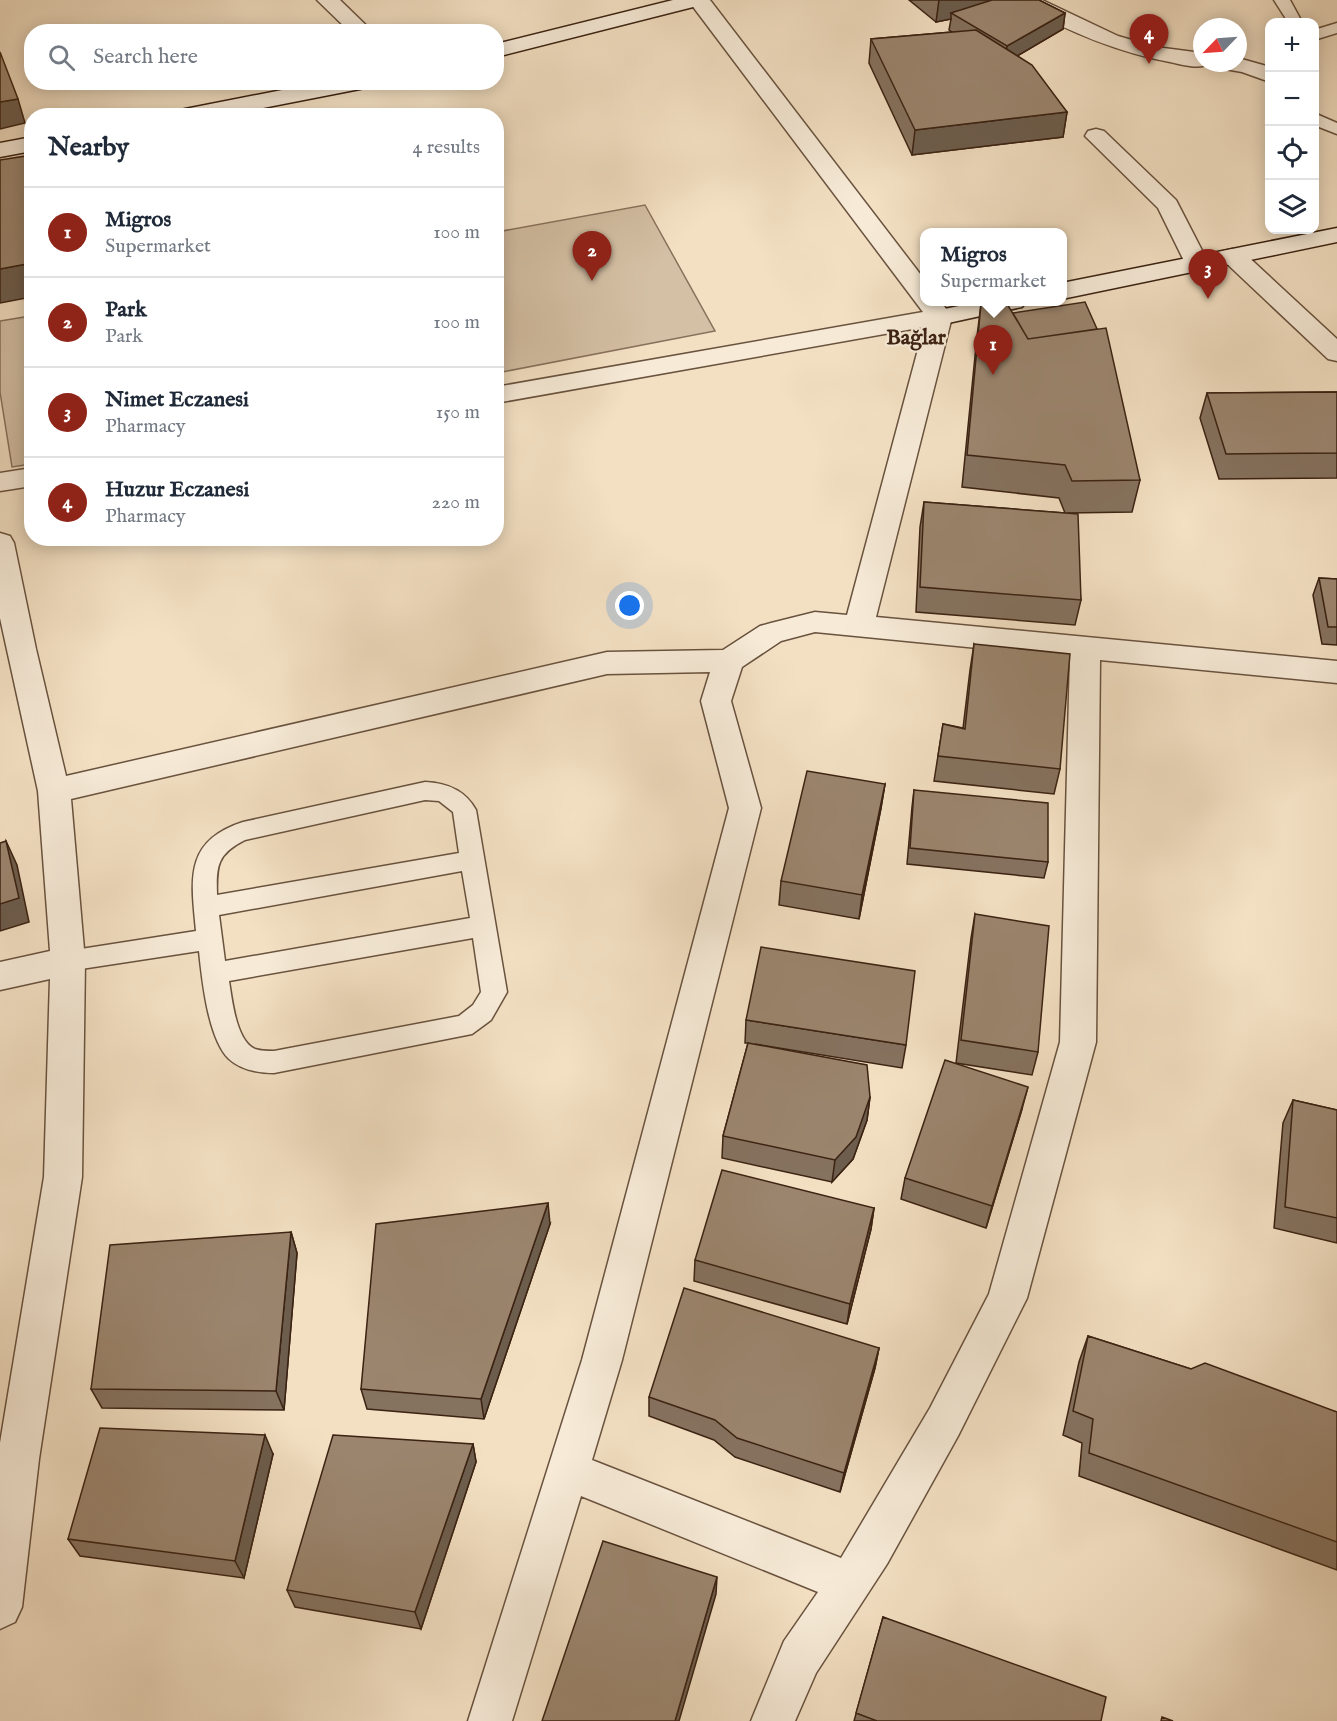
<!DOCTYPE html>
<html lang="en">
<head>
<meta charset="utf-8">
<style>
	:root { --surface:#fff; --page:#f6f6f7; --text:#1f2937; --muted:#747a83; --line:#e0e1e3; --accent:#8f2418 }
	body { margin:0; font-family:"IM FELL English",serif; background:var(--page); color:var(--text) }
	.controls { position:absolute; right:18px; top:18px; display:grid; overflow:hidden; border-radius:12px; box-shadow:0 3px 15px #0003 }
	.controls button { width:54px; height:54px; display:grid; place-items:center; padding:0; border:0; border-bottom:2px solid var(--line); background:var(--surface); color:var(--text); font:30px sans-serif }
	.compass { position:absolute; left:1193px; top:18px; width:54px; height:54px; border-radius:50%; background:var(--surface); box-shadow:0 3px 15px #0003; rotate:245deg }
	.you { position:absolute; left:630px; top:606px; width:21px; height:21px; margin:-15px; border:4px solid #fff; border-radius:50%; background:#1a73e8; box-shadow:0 0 0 9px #1a73e833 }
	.badge { display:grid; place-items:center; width:39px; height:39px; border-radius:50%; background:var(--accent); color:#fff; font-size:20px; font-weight:700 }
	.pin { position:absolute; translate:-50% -50px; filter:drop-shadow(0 2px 3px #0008) }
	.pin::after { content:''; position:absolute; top:32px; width:21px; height:18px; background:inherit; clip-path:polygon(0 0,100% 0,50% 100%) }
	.popup { position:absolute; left:920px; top:228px; width:147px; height:78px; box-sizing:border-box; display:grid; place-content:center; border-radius:12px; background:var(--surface); filter:drop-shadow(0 2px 4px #0005); font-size:20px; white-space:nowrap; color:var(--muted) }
	.popup b { font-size:22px; color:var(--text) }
	.popup::after { content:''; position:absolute; left:50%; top:100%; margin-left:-12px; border:12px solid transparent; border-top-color:var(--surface) }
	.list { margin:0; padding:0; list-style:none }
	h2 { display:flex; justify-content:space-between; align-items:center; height:78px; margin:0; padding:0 24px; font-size:26px }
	h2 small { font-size:20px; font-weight:400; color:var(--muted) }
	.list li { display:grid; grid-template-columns:39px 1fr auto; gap:18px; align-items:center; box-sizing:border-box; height:90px; padding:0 24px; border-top:2px solid var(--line) }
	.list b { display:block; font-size:22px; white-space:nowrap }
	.list p { margin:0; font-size:20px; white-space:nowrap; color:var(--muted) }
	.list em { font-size:20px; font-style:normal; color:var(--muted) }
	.icon { flex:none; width:33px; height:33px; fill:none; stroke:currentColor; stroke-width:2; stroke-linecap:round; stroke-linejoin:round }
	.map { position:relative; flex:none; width:1337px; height:1721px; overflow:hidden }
	.search { position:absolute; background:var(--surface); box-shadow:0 3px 15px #0003; left:24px; top:24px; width:480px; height:66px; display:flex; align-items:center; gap:15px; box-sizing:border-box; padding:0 21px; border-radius:24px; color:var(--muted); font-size:22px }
	.panel { position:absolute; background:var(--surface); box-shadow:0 3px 15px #0003; left:24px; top:108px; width:480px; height:438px; border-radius:24px }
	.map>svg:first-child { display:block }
	.green { fill:#d4c0a5; stroke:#88715c; stroke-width:1.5 }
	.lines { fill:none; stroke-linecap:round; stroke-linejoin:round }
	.lane-casing { stroke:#69523e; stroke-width:3 }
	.street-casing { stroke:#69523e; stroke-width:3 }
	.secondary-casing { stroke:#3b2212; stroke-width:3 }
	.lane { fill:#f7ebd8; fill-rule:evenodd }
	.street { fill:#f7ebd8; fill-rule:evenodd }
	.secondary { fill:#f7ebd8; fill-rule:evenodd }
	.wall { fill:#85725f; stroke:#3b2212; stroke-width:1.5 }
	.shaded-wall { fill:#6c5d4d; stroke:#3b2212; stroke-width:1.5 }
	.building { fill:#9b856e; stroke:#3b2212; stroke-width:1.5 }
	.labels { text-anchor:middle; stroke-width:4.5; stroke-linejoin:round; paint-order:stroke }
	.far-district-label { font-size:22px; font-weight:bold; fill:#3b2212; stroke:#f7ebd8 }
</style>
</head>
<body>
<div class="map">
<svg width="1337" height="1721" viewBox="0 0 1337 1721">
	<rect width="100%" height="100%" fill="#f3e0c3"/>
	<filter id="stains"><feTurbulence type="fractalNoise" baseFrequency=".00333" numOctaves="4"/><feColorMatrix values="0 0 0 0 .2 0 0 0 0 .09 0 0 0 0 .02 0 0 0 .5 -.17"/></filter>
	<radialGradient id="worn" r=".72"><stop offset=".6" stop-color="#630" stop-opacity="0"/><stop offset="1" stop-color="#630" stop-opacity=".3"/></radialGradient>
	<path class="green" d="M 645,205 L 715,331 L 497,373 L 497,232 Z
		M 31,316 L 31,464 L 12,467 L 0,392 L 0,321 Z"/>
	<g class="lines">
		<g class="lane-casing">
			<path id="lane" d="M 1274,0 L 1290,0 L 1302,22 L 1288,22 Z
				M 1337,23 L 1337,33 L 1314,40 L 1314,30 Z
				M 1314,113 L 1337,123 L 1337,134 L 1314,125 Z
				M 425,782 C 447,783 465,790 476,810 L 507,992 L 491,1020 L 472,1034 L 274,1073 C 259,1073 241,1070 229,1059 C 208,1039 202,979 199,951 L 68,971 L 59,968 L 55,961 L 59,954 L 68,951 L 196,931 C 191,879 184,841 243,822 ZM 425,800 L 439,801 L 453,812 L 459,853 L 217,895 C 216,866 217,854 245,840 ZM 462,871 L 470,918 L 225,961 L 219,915 ZM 473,938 L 481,992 L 473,1005 L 459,1016 L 274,1051 C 268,1051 261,1051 255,1049 C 236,1041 232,999 229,981 Z"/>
		</g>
		<g class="street-casing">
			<path id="street" d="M 317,0 L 340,0 L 373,32 L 350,32 Z
				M 688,0 L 710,0 L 924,279 L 924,302 L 941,302 L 952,317 L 876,617 L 1337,661 L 1337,683 L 1100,660 L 1096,1042 L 1027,1298 L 958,1436 L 887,1564 L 816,1673 L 795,1721 L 751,1721 L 784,1641 L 818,1592 L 581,1496 L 512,1721 L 468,1721 L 582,1360 L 729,808 L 701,701 L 710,672 L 607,674 L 71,799 L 85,961 L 82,1177 L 39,1459 L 22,1607 L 15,1622 L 0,1629 L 0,1443 L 44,1177 L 50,979 L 0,990 L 0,962 L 50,951 L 38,791 L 0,618 L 0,533 L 10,536 L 14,543 L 36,649 L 66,776 L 607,652 L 723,650 L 760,626 L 771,623 L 815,612 L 847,615 L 924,327 L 496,403 L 496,387 L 923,312 ZM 815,632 L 1070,657 L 1060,1042 L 989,1294 L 930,1408 L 841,1558 L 592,1460 L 622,1360 L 761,808 L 731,701 L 742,667 L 781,641 Z
				M 1015,0 L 1042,0 L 1118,36 L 1156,47 L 1202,53 L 1202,63 L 1211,63 C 1200,70 1183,65 1170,62 C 1116,52 1067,31 1019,4 Z
				M 1238,58 L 1270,67 L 1270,82 L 1242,72 L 1219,68 L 1216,63 L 1238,63 Z
				M 1096,129 L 1104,131 L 1176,200 L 1209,264 L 1206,269 L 1197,271 L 1188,269 L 1158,208 L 1085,136 L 1088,131 Z
				M 1233,249 L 1242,251 L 1337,339 L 1337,361 L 1328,359 L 1224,261 L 1221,256 L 1224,251 Z
				M 32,468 L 32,486 L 0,491 L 0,473 Z"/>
		</g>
		<g class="secondary-casing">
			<path id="secondary" d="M 673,0 L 709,0 L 705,4 L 496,57 L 496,44 Z
				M 323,82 L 371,82 L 368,87 L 360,89 L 222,116 L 174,116 L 177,111 L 185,109 Z
				M 32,137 L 32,151 L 0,157 L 0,143 Z
				M 1337,228 L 1337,242 L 1062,299 L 1062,283 Z
				M 978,302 L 1026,302 L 1022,307 L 939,325 L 930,322 L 926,317 L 930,312 Z"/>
		</g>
		<use href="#lane" class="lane"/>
		<use href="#street" class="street"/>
		<use href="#secondary" class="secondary"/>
	</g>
	<path class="wall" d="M 909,0 L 1039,0 L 1065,13 L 1063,29 L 1017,56 L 1067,112 L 1063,137 L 912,155 L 869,63 L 871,39 L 952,32 L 949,30 L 951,19 L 936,22 Z
		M 981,304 L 1013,313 L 1140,480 L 1132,512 L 1068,513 L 1081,600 L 1075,625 L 916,612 L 920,527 L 924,502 L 1065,513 L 1059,498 L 962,487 L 977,336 Z
		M 1337,392 L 1337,478 L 1219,479 L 1200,418 L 1207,393 Z
		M 1319,578 L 1337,579 L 1337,645 L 1322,644 L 1313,595 Z
		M 974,644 L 1060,769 L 1054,794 L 934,781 L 943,724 L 963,728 L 970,670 Z
		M 885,784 L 881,808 L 859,919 L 779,905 L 781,881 Z
		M 914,790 L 1048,862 L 1044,878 L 907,864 L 912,807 Z
		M 975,914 L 1038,1052 L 1032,1075 L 956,1063 L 971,938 Z
		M 746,1020 L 906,1045 L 902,1068 L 755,1044 L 870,1097 L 867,1120 L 853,1159 L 832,1182 L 722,1158 L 723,1136 L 748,1043 L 745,1043 Z
		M 1293,1100 L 1337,1110 L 1337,1243 L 1274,1228 L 1283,1123 Z
		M 1022,1109 L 986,1228 L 901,1199 L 905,1178 Z
		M 874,1208 L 871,1229 L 847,1324 L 694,1281 L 695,1260 Z
		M 550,1224 L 484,1419 L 367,1409 L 361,1389 Z
		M 291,1232 L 297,1253 L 284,1410 L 102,1408 L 91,1389 Z
		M 1088,1336 L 1191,1369 L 1337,1412 L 1337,1570 L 1079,1476 L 1082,1443 L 1063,1435 L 1079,1362 Z
		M 879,1348 L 875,1368 L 840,1492 L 735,1457 L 714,1440 L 649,1416 L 649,1397 Z
		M 473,1444 L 476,1462 L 421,1629 L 295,1607 L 287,1590 Z
		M 273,1454 L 244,1578 L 80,1556 L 68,1539 Z
		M 883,1617 L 1101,1721 L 854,1721 Z"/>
	<path class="shaded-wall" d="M 939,0 L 1006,0 L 951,13 L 951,19 L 936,22 Z
		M 1065,13 L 1063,29 L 1005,63 L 1007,46 Z
		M 18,99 L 25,123 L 0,129 L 0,102 Z
		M 1067,112 L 1063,137 L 912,155 L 915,130 Z
		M 32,263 L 32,297 L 0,303 L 0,269 Z
		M 885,784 L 881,808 L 859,919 L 862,895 Z
		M 6,841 L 17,865 L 29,922 L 0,931 L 0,904 Z
		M 1028,1087 L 1022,1109 L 986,1228 L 992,1206 Z
		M 870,1097 L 867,1120 L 853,1159 L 832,1182 L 835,1160 Z
		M 548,1203 L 550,1224 L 484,1419 L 481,1399 Z
		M 874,1208 L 871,1229 L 847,1324 L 850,1304 Z
		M 291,1232 L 297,1253 L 284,1410 L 276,1391 Z
		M 879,1348 L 875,1368 L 840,1492 L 844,1473 Z
		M 265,1435 L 273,1454 L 244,1578 L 235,1561 Z
		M 473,1444 L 476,1462 L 421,1629 L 415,1612 Z
		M 717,1577 L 716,1594 L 679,1721 L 675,1721 Z"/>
	<path class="building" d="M 992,0 L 1039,0 L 1065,13 L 1007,46 L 951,13 Z
		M 976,30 L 1032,65 L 1067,112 L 915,130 L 871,39 Z
		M 0,52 L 18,99 L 0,102 Z
		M 32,155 L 32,263 L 0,269 L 0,160 Z
		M 994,302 L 1006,302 L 1028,339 L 1106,328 L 1140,480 L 1072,481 L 1065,465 L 967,455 L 981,304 Z
		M 1085,302 L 1097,329 L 1028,339 L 1013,313 Z
		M 1337,392 L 1337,453 L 1226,454 L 1207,393 Z
		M 924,502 L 1078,514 L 1081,600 L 920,587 Z
		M 1319,578 L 1337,579 L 1337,627 L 1328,627 Z
		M 974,644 L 1070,654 L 1060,769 L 938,756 L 943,724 L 965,729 Z
		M 807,771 L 885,784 L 862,895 L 781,881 Z
		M 914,790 L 1048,803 L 1048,862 L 910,848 Z
		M 6,841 L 19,898 L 0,904 L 0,843 Z
		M 975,914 L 1049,926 L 1038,1052 L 961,1040 Z
		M 761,947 L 915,971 L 906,1045 L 746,1020 Z
		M 748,1043 L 867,1065 L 870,1097 L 856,1137 L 835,1160 L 723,1136 Z
		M 945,1060 L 1028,1087 L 992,1206 L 905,1178 Z
		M 1293,1100 L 1337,1110 L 1337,1218 L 1285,1207 Z
		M 722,1170 L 874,1208 L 850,1304 L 695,1260 Z
		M 548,1203 L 481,1399 L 361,1389 L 376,1224 Z
		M 291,1232 L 276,1391 L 91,1389 L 110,1245 Z
		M 684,1288 L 879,1348 L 844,1473 L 737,1438 L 715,1420 L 649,1397 Z
		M 1088,1336 L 1191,1369 L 1205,1363 L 1337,1412 L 1337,1542 L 1089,1453 L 1093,1419 L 1073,1411 Z
		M 100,1428 L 265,1435 L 235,1561 L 68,1539 Z
		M 333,1435 L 473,1444 L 415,1612 L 287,1590 Z
		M 603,1541 L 717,1577 L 675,1721 L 542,1721 Z
		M 883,1617 L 1106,1697 L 1101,1721 L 877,1721 L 856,1713 Z
		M 1162,1717 L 1173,1721 L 1161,1721 Z"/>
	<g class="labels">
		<g class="far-district-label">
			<text x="916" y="344">Bağlar</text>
		</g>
	</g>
	<rect width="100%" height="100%" filter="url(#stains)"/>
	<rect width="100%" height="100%" fill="url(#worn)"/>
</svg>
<div class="controls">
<button>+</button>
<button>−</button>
<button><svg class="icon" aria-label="locate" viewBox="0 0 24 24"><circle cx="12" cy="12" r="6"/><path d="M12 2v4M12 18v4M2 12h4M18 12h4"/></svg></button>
<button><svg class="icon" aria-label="layers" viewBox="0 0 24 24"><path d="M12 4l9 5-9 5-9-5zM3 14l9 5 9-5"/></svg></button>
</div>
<svg class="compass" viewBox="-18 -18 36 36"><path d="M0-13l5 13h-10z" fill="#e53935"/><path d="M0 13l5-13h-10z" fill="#747a83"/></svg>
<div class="you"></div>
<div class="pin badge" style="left:993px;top:375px">1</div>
<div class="popup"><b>Migros</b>Supermarket</div>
<div class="pin badge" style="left:592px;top:281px">2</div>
<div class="pin badge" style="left:1208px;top:299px">3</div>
<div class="pin badge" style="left:1149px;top:64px">4</div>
<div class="search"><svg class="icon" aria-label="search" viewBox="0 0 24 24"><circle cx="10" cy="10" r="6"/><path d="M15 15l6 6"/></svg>Search here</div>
<section class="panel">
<h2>Nearby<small>4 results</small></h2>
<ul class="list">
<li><span class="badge">1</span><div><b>Migros</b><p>Supermarket</p></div><em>100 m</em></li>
<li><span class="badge">2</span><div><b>Park</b><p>Park</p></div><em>100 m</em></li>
<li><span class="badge">3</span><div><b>Nimet Eczanesi</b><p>Pharmacy</p></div><em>150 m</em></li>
<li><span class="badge">4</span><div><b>Huzur Eczanesi</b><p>Pharmacy</p></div><em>220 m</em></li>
</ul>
</section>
</div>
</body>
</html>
